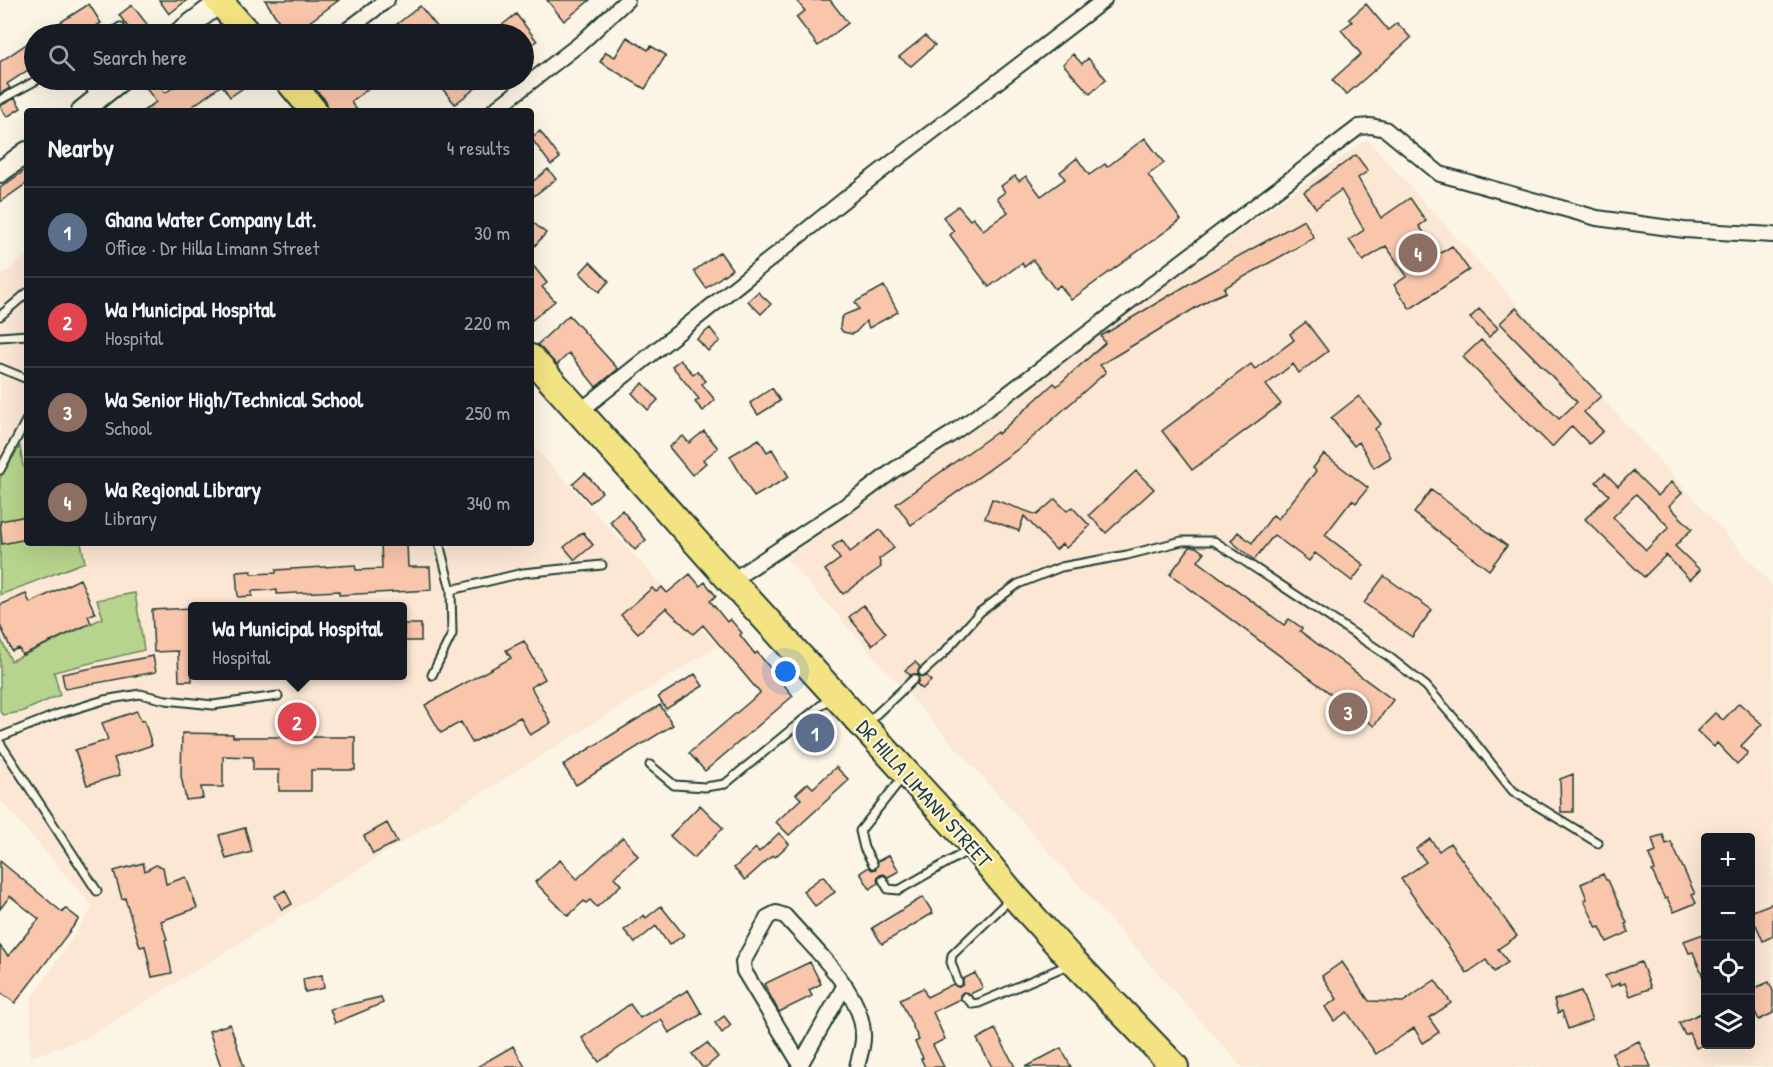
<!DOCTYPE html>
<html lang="en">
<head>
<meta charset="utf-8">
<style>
	:root { --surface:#171b24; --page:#242831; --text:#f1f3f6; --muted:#9ea1a6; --line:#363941; --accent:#ea580c }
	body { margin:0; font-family:"Patrick Hand",sans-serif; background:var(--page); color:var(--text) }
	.controls { position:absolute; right:18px; bottom:18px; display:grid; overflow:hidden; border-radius:6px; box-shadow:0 6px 24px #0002 }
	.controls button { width:54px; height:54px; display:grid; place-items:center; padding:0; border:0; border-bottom:2px solid var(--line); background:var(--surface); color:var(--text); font:30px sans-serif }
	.you { position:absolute; left:786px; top:672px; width:21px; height:21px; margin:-15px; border:4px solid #fff; border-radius:50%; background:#1a73e8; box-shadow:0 0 0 9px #1a73e833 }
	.badge { display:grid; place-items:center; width:39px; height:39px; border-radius:50%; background:var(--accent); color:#fff; font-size:20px; font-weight:700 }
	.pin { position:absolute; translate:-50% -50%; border:3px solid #fff; box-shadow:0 2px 6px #0006 }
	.popup { position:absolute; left:188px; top:602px; width:219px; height:78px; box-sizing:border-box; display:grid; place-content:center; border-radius:6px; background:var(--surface); filter:drop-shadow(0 2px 4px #0005); font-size:20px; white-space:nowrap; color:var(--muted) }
	.popup b { font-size:22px; color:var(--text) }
	.popup::after { content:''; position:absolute; left:50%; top:100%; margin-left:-12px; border:12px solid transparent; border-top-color:var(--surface) }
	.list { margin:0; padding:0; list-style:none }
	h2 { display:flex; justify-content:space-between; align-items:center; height:78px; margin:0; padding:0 24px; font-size:26px }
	h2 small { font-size:20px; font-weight:400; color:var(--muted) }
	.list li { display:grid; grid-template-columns:39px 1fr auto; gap:18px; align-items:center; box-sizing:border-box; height:90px; padding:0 24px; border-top:2px solid var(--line) }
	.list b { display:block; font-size:22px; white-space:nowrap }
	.list p { margin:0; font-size:20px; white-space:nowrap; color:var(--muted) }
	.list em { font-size:20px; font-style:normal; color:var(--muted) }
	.icon { flex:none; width:33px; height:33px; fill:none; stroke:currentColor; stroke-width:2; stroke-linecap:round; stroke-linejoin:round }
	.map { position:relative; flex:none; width:1773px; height:1067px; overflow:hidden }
	.search { position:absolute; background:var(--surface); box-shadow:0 6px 24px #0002; left:24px; top:24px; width:510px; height:66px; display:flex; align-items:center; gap:15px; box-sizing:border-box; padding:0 21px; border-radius:33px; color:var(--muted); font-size:22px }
	.panel { position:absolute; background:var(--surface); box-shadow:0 6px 24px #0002; left:24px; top:108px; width:510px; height:438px; border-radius:6px }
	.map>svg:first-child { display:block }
	.built { fill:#fbe7d4; fill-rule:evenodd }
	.green { fill:#b6d48d; stroke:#6a8860; stroke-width:1.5 }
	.building { fill:#fac6ab; stroke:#1f3d34; stroke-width:1.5; fill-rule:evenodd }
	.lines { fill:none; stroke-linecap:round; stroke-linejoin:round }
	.lane-casing { stroke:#1f3d34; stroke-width:11 }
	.street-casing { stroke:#1f3d34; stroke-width:18 }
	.secondary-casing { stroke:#1f3d34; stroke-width:24 }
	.highway-casing { stroke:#1f3d34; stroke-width:30 }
	.lane { stroke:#fcf5e5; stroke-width:7 }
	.street { stroke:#fcf5e5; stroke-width:14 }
	.secondary { stroke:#fcf5e5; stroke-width:20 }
	.highway { stroke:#f4e382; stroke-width:26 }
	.labels { text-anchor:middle; stroke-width:4.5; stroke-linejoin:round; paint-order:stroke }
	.street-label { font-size:21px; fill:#1f3d34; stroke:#fcf5e5 }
</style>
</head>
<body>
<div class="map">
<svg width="1773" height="1067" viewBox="0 0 1773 1067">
	<rect width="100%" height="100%" fill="#fcf5e5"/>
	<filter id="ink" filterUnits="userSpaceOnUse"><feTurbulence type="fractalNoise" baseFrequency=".0167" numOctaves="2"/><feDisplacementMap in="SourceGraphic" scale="12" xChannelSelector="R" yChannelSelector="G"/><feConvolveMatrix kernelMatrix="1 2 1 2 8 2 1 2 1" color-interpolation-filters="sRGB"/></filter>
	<g filter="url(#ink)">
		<path class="built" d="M 1367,139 L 1773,586 L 1773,1067 L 1242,1067 L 786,558 ZM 1706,838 L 1750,838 L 1750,1044 L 1706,1044 Z
			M 27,255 L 27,543 L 531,543 L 531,443 L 718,646 L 88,1037 L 30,1058 L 31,999 L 93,907 L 0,799 L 0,276 ZM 192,606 L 402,606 L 402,676 L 192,676 Z"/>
		<path class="green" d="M 20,446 L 23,466 L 27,471 L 27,543 L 81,543 L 85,562 L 0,595 L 0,478 Z
			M 135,593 L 144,650 L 54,672 L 60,695 L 21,712 L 3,715 L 0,712 L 0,637 L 11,661 L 103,618 L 97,600 Z"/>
		<path class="building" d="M 159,0 L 187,0 L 169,14 Z
			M 265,0 L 339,0 L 293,34 L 287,34 Z
			M 547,0 L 590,0 L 564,21 Z
			M 796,0 L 830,0 L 848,23 L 818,46 L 796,17 L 805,11 Z
			M 89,4 L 101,23 L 84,34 L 42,34 Z
			M 1366,4 L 1388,30 L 1397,23 L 1411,38 L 1346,95 L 1332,80 L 1361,54 L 1341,30 L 1352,22 L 1349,19 Z
			M 132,5 L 150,28 L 142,34 L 133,34 L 119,15 Z
			M 420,6 L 443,34 L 397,34 L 392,28 Z
			M 516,14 L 537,41 L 524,51 L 524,34 L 491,34 Z
			M 925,36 L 935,45 L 911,66 L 899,57 Z
			M 627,37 L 648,50 L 651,46 L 666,55 L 645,89 L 600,62 L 606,52 L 615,57 Z
			M 34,39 L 34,66 L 7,84 L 10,88 L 0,94 L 0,62 Z
			M 1073,54 L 1082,64 L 1088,58 L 1106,79 L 1090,94 L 1063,64 Z
			M 152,80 L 157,80 L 165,93 L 184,80 L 237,80 L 243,88 L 230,97 L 222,85 L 186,111 L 143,111 L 156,102 L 144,85 Z
			M 307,80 L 380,80 L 352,101 L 352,104 L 358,111 L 329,111 L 326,101 Z
			M 435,80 L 486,80 L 455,104 Z
			M 15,98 L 21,108 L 7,117 L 0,106 Z
			M 540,131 L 560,158 L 551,165 L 531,138 Z
			M 1145,138 L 1164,163 L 1148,175 L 1181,220 L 1071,300 L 1060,285 L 1055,289 L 1033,260 L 1024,267 L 1022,263 L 989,287 L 950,235 L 954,231 L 943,217 L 958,206 L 970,220 L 973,218 L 983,230 L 1008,212 L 997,198 L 1005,192 L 1001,186 L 1015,176 L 1019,181 L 1026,176 L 1041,196 L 1065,179 L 1060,172 L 1077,158 L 1089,175 L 1105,164 L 1107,167 Z
			M 1356,155 L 1368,171 L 1358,178 L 1381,218 L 1410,198 L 1426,221 L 1419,226 L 1439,254 L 1452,246 L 1469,270 L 1410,309 L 1394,285 L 1407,276 L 1386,246 L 1363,261 L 1349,240 L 1364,230 L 1341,190 L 1316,208 L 1304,192 Z
			M 27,169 L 27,183 L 0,202 L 0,188 Z
			M 548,169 L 556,179 L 531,198 L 531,183 Z
			M 1304,220 L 1314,238 L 1224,288 L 1226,292 L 1212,298 L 1100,365 L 1106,372 L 1025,444 L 911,525 L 896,504 L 997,432 L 998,434 L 1054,383 L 1057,386 L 1105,343 L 1101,336 L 1199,278 Z
			M 531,221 L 546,233 L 531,250 Z
			M 720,252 L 732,269 L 706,288 L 694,271 Z
			M 590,262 L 609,281 L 599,292 L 580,273 Z
			M 531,263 L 547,283 L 542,287 L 555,301 L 531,321 Z
			M 884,286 L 898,312 L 869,328 L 866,321 L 856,332 L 852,334 L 843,332 L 840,328 L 841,319 L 844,315 L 859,309 L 855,302 Z
			M 758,292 L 771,304 L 761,314 L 748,301 Z
			M 1516,308 L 1601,396 L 1584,412 L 1603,431 L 1589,444 L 1572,426 L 1552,447 L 1463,357 L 1481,340 L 1559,419 L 1577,402 L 1500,323 Z
			M 1479,309 L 1498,328 L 1489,337 L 1470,318 Z
			M 569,315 L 618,369 L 596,387 L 569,353 L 557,365 L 537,345 Z
			M 1306,322 L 1328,351 L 1299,373 L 1293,364 L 1266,385 L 1281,404 L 1192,470 L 1162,431 L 1251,364 L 1255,369 L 1294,340 L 1290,334 Z
			M 710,328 L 720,341 L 708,351 L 697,339 Z
			M 680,360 L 693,374 L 697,371 L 706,381 L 702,384 L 715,400 L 703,411 L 695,402 L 699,399 L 672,366 Z
			M 643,383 L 658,400 L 648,410 L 632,393 Z
			M 772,388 L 780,401 L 758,415 L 750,403 Z
			M 1359,396 L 1381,424 L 1375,429 L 1391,457 L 1374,468 L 1359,442 L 1354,446 L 1331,418 Z
			M 704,431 L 718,448 L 703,460 L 706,463 L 692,475 L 669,447 L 683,436 L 689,443 Z
			M 759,439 L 767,452 L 772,449 L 789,477 L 754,497 L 730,456 Z
			M 1324,454 L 1368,488 L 1356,503 L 1352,500 L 1325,535 L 1364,565 L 1352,581 L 1315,553 L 1309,561 L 1274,535 L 1254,560 L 1231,541 L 1238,532 L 1252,543 L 1273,515 L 1278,519 L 1316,471 L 1313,468 Z
			M 1136,471 L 1154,489 L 1106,533 L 1089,515 Z
			M 1633,471 L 1658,496 L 1671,482 L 1682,493 L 1669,506 L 1692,529 L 1675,546 L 1700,570 L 1690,580 L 1666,555 L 1644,577 L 1585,519 L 1609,495 L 1596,482 L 1605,473 L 1618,486 ZM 1636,494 L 1669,527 L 1646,550 L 1613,517 Z
			M 585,473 L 602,492 L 590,503 L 573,484 Z
			M 1431,490 L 1507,546 L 1489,570 L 1414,513 Z
			M 992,499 L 1037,515 L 1055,499 L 1067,511 L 1072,507 L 1090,526 L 1066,548 L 1062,544 L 1056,550 L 1024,516 L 1019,531 L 985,518 Z
			M 622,510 L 646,540 L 635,550 L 610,522 Z
			M 27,516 L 27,539 L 2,544 L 0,521 Z
			M 880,530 L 894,548 L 879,559 L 881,567 L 843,594 L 825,570 L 840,559 L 832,547 L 842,540 L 850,552 Z
			M 583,532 L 593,545 L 575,560 L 564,547 Z
			M 381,543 L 407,543 L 408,567 L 430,567 L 431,590 L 339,595 L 339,591 L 277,594 L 277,590 L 252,591 L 252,596 L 238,597 L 236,572 L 251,571 L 251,574 L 276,573 L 276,570 L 355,565 L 356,570 L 382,569 Z
			M 1190,547 L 1196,547 L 1204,553 L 1198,561 L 1284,625 L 1289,619 L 1302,628 L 1300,631 L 1393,700 L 1374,726 L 1170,574 Z
			M 690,574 L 700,586 L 705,582 L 716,596 L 710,601 L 727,622 L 730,619 L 742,633 L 740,635 L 755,654 L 757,652 L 793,696 L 705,771 L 689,753 L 760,693 L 703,625 L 693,634 L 666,608 L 638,633 L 621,615 L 652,588 L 656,592 L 662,587 L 667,593 Z
			M 1384,576 L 1432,610 L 1412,637 L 1364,603 Z
			M 80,579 L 95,613 L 88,616 L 91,623 L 22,655 L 19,648 L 12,651 L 0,625 L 0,605 L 26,594 L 30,603 Z
			M 863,605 L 886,633 L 872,645 L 849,617 Z
			M 192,608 L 192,681 L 179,681 L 178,651 L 154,652 L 152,610 Z
			M 404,624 L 421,624 L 421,641 L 404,641 Z
			M 524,641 L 545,679 L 531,687 L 551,723 L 530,735 L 520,717 L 472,743 L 461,722 L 441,733 L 425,705 L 511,658 L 506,650 Z
			M 153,656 L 156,672 L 65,689 L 62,674 Z
			M 915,662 L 920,667 L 918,671 L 918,675 L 922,677 L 927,676 L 931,681 L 922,689 L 917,684 L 919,680 L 918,676 L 915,674 L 910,675 L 905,670 Z
			M 695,674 L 703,686 L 666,709 L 658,697 Z
			M 1739,703 L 1762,724 L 1741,746 L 1748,753 L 1737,764 L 1717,743 L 1714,747 L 1697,731 L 1715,713 L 1723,720 Z
			M 660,705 L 673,725 L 576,785 L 563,765 Z
			M 137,711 L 141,721 L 144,720 L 152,745 L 114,758 L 120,775 L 87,785 L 75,750 L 108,740 L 102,723 Z
			M 816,724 L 825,736 L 806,750 L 797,738 Z
			M 182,733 L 233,734 L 233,737 L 355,737 L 355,770 L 311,770 L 311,791 L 279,791 L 279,770 L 253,770 L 253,757 L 223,756 L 223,787 L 201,787 L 203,798 L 186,800 L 181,776 Z
			M 836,767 L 849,780 L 789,835 L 776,822 L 801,799 L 796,794 L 808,783 L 813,788 Z
			M 1573,774 L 1573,812 L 1561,812 L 1560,779 Z
			M 700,805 L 723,828 L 694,858 L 670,836 Z
			M 387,823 L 397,842 L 373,854 L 364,836 Z
			M 245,828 L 252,852 L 226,859 L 219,835 Z
			M 779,833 L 789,844 L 775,857 L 773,855 L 745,880 L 734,868 L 756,848 L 759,852 Z
			M 1663,835 L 1666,844 L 1671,842 L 1695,894 L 1692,895 L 1696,903 L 1674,912 L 1667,898 L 1665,899 L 1661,891 L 1652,871 L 1655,870 L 1649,855 L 1656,852 L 1652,838 Z
			M 623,837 L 638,856 L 614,877 L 621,885 L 597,907 L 590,900 L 586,903 L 584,901 L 568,916 L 535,882 L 560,860 L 577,879 Z
			M 1430,839 L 1439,851 L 1450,843 L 1517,936 L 1498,949 L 1508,962 L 1494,972 L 1486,960 L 1467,973 L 1401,879 L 1426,862 L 1416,849 Z
			M 889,855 L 899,871 L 888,877 L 884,874 L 880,875 L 877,879 L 878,883 L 870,889 L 860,873 L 869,867 L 872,870 L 876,869 L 878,861 Z
			M 0,861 L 62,912 L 65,908 L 79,919 L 15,1003 L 0,992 L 0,946 L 8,956 L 39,919 L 10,896 L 0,909 Z
			M 143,863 L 145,871 L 156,865 L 163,867 L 166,884 L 186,877 L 197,908 L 161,921 L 167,939 L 165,940 L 172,973 L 152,977 L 145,946 L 140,947 L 125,898 L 122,899 L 114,871 Z
			M 1603,874 L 1606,880 L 1608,880 L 1627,923 L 1625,924 L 1629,932 L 1607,942 L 1600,927 L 1597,928 L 1584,900 L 1587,899 L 1581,884 Z
			M 823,876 L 835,892 L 815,906 L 803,891 Z
			M 285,890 L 292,904 L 282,910 L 275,896 Z
			M 923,897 L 933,913 L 882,944 L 872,928 Z
			M 1773,903 L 1773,936 L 1763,941 L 1756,925 L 1750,927 L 1750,912 Z
			M 661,906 L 684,935 L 669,945 L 656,926 L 635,943 L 624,930 L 644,915 L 646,918 Z
			M 1706,933 L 1706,982 L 1705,982 L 1693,952 L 1689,953 L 1684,941 Z
			M 810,962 L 821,984 L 809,990 L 812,996 L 779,1012 L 764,984 Z
			M 1342,962 L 1369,1001 L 1403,1002 L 1435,980 L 1451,1003 L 1429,1018 L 1439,1032 L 1423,1043 L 1414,1028 L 1376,1054 L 1347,1012 L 1334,1021 L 1325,1007 L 1337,999 L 1322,976 Z
			M 1641,962 L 1651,988 L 1630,996 L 1625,983 L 1620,985 L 1620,983 L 1611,987 L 1605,976 Z
			M 975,973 L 983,988 L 970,994 L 963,992 L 960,995 L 960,999 L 933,1012 L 945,1039 L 933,1045 L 944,1067 L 925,1067 L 921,1059 L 923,1058 L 915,1042 L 919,1040 L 900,999 L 923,988 L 927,997 L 953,984 L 959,987 L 963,984 L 963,979 Z
			M 322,975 L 324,988 L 305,992 L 303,979 Z
			M 1769,982 L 1773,991 L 1773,1013 L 1759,1020 L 1750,1001 L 1750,990 Z
			M 688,990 L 702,1014 L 669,1033 L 661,1019 L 599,1062 L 582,1038 L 630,1004 L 640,1018 Z
			M 1581,991 L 1592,1020 L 1568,1029 L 1562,1011 L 1558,1013 L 1554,1000 Z
			M 381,997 L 383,1003 L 335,1023 L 330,1009 Z
			M 1706,1011 L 1706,1044 L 1696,1048 L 1689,1033 L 1685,1035 L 1679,1023 Z
			M 724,1016 L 731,1025 L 722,1033 L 715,1023 Z
			M 230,1024 L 244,1067 L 221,1067 L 209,1031 Z
			M 995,1029 L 1015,1067 L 992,1067 L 977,1039 Z
			M 1639,1041 L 1651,1067 L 1618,1067 L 1612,1053 Z
			M 707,1043 L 718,1057 L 706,1067 L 702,1067 L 692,1054 Z
			M 513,1046 L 525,1067 L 477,1067 Z
			M 1061,1048 L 1071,1067 L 1025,1067 Z"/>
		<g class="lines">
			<g class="lane-casing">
				<path id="lane" d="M 110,34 L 120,27
					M 85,80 L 96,98
					M 0,100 L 37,80
					M 0,316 L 27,293
					M 0,337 L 27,335
					M 0,368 L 27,379
					M 0,470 L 27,419
					M 451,590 L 523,573 L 602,565
					M 923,672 L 943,654 L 980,612 L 1018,584 L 1061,567 L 1127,555 L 1182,541 L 1214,541 L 1388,656 L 1426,686 L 1467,733 L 1513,791 L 1598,843
					M 432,675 L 452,634 L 451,590 L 439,543
					M 867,723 L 914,679
					M 0,737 L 58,714 L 104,700 L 140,694 L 166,700 L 213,705 L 278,696
					M 0,743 L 97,891
					M 650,765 L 674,785 L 705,787 L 725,784 L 831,697
					M 873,864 L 864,848 L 860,831 L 902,778
					M 883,880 L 888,889 L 899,890 L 969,850
					M 958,982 L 951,962 L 952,955 L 1010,899
					M 965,997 L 973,1004 L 979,1003 L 1068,965"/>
			</g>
			<g class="street-casing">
				<path id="street" d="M 342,34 L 387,0
					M 493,111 L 582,42 L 627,0
					M 579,412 L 864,184 L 1104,0
					M 731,581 L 851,502 L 894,470 L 950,435 L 1005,396 L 1359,127 L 1371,126 L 1385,129 L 1440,174 L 1597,218 L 1684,230 L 1773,235
					M 799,1067 L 845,985
					M 802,1067 L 744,971 L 743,962 L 768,917 L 776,913 L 785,916 C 812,947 863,992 863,1035 C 864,1045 859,1057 857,1067"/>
			</g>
			<g class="secondary-casing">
				<path id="secondary" d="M 178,34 L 220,2
					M 82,111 L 121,80
					M 0,172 L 27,152"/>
			</g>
			<g class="highway-casing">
				<path id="highway" d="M 218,0 L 248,34
					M 288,80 L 314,111
					M 531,358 L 731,581 L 974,847 L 1014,896 L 1074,962 L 1175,1067"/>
			</g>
			<use href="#lane" class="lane"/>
			<use href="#street" class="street"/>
			<use href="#secondary" class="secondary"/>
			<use href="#highway" class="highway"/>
		</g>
	</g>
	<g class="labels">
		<g class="street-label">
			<text transform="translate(924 794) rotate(48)" y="7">DR HILLA LIMANN STREET</text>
		</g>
	</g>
</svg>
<div class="controls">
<button>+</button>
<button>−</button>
<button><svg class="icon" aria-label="locate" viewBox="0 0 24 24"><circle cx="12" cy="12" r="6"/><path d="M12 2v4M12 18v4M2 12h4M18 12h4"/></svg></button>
<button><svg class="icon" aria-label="layers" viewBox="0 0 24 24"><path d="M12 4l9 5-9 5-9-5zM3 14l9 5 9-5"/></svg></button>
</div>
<div class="you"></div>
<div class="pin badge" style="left:815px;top:733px;background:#5c6f8a">1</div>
<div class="pin badge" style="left:297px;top:722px;background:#e0444e">2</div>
<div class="popup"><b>Wa Municipal Hospital</b>Hospital</div>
<div class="pin badge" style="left:1348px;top:712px;background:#8d6e63">3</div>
<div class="pin badge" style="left:1418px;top:253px;background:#8d6e63">4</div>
<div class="search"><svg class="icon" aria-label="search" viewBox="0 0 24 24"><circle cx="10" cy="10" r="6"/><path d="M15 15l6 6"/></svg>Search here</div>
<section class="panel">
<h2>Nearby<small>4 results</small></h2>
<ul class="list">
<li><span class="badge" style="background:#5c6f8a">1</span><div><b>Ghana Water Company Ldt.</b><p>Office · Dr Hilla Limann Street</p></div><em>30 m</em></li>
<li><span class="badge" style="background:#e0444e">2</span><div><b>Wa Municipal Hospital</b><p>Hospital</p></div><em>220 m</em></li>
<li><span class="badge" style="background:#8d6e63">3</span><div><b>Wa Senior High/Technical School</b><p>School</p></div><em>250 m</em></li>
<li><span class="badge" style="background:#8d6e63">4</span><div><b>Wa Regional Library</b><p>Library</p></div><em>340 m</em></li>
</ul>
</section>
</div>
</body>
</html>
